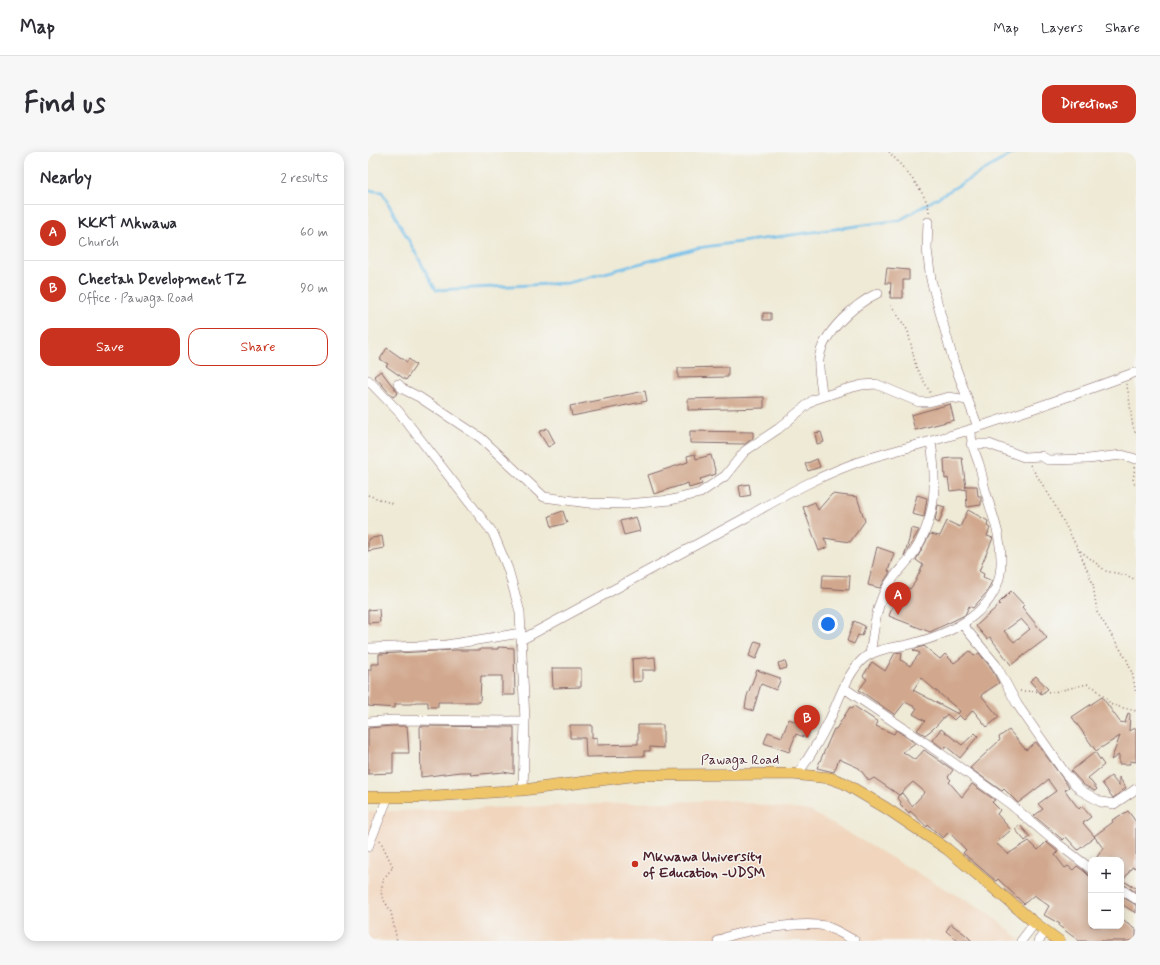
<!DOCTYPE html>
<html lang="en">
<head>
<meta charset="utf-8">
<style>
	:root { --surface:#fff; --page:#f7f7f7; --text:#2b2b33; --muted:#7c7c81; --line:#e1e1e2; --accent:#c8321e }
	body { margin:0; font-family:Mynerve,sans-serif; background:var(--page); color:var(--text) }
	.controls { position:absolute; right:12px; bottom:12px; display:grid; overflow:hidden; border-radius:8px; box-shadow:0 2px 10px #0003 }
	.controls button { width:36px; height:36px; display:grid; place-items:center; padding:0; border:0; border-bottom:1px solid var(--line); background:var(--surface); color:var(--text); font:20px sans-serif }
	.you { position:absolute; left:460px; top:472px; width:14px; height:14px; margin:-10px; border:3px solid #fff; border-radius:50%; background:#1a73e8; box-shadow:0 0 0 6px #1a73e833 }
	.badge { display:grid; place-items:center; width:26px; height:26px; border-radius:50%; background:var(--accent); color:#fff; font-size:13px; font-weight:700 }
	.pin { position:absolute; translate:-50% -33px; filter:drop-shadow(0 1px 2px #0008) }
	.pin::after { content:''; position:absolute; top:21px; width:14px; height:12px; background:inherit; clip-path:polygon(0 0,100% 0,50% 100%) }
	.list { margin:0; padding:0; list-style:none }
	h2 { display:flex; justify-content:space-between; align-items:center; height:52px; margin:0; padding:0 16px; font-size:17px }
	h2 small { font-size:13px; font-weight:400; color:var(--muted) }
	.list li { display:grid; grid-template-columns:26px 1fr auto; gap:12px; align-items:center; box-sizing:border-box; height:56px; padding:0 16px; border-top:1px solid var(--line) }
	.list b { display:block; font-size:15px; white-space:nowrap }
	.list p { margin:0; font-size:13px; white-space:nowrap; color:var(--muted) }
	.list em { font-size:13px; font-style:normal; color:var(--muted) }
	.actions { display:flex; gap:8px; padding:12px 16px }
	.actions a { flex:1; padding:9px 0; border:1px solid var(--accent); border-radius:12px; text-align:center; font-size:14px; color:var(--accent) }
	.actions .main { background:var(--accent); color:#fff }
	.map { position:relative; flex:none; width:768px; height:789px; overflow:hidden; border-radius:12px }
	header { display:flex; align-items:center; gap:24px; box-sizing:border-box; height:56px; padding:0 20px; background:var(--surface); border-bottom:1px solid var(--line) }
	header strong { font-size:19px }
	nav { display:flex; gap:22px; margin-inline-start:auto; font-size:14px }
	.intro { display:flex; align-items:center; justify-content:space-between; box-sizing:border-box; height:96px; padding:0 24px }
	h1 { margin:0; font-size:28px }
	.button { padding:10px 18px; border-radius:12px; background:var(--accent); color:#fff; font-size:14px; font-weight:700 }
	main { display:flex; gap:24px; padding:0 24px }
	aside { flex:1; background:var(--surface); border-radius:12px; box-shadow:0 2px 10px #0003 }
	.map>svg:first-child { display:block }
	.built { fill:#f1d5bd }
	.lines { fill:none; stroke-linecap:round; stroke-linejoin:round }
	.stream { stroke:#71bfeb; stroke-width:2.5 }
	.building { fill:#d1a88e; fill-rule:evenodd }
	.minor-casing { stroke:#846667; stroke-width:10 }
	.major-casing { stroke:#846667; stroke-width:12 }
	.path { stroke:#846667; stroke-width:1.5; stroke-dasharray:1 3; stroke-linecap:butt }
	.minor { stroke:#fff; stroke-width:9 }
	.major { stroke:#eec569; stroke-width:11 }
	.poi-dot { fill:#c8321e; stroke:#f6f6f2; stroke-width:1.5 }
	.labels { text-anchor:middle; stroke-width:3; stroke-linejoin:round; paint-order:stroke }
	.street-label { font-size:14px; fill:#4a1f2b; stroke:#f6f6f2 }
	.poi-label { font-size:14px; font-weight:bold; fill:#4a1f2b; stroke:#f6f6f2; text-anchor:start }
</style>
</head>
<body>
<header>
<strong>Map</strong>
<nav><a>Map</a><a>Layers</a><a>Share</a></nav>
</header>
<div class="intro"><h1>Find us</h1><a class="button">Directions</a></div>
<main>
<aside>
<h2>Nearby<small>2 results</small></h2>
<ul class="list">
<li><span class="badge">A</span><div><b>KKKT Mkwawa</b><p>Church</p></div><em>60 m</em></li>
<li><span class="badge">B</span><div><b>Cheetah Development TZ</b><p>Office · Pawaga Road</p></div><em>90 m</em></li>
</ul>
<div class="actions"><a class="main">Save</a><a>Share</a></div>
</aside>
<div class="map">
<svg width="768" height="789" viewBox="0 0 768 789">
	<rect width="100%" height="100%" fill="#f6f6f2"/>
	<filter id="ink" filterUnits="userSpaceOnUse"><feTurbulence type="fractalNoise" baseFrequency=".025" numOctaves="2"/><feDisplacementMap in="SourceGraphic" scale="8" xChannelSelector="R" yChannelSelector="G"/><feConvolveMatrix kernelMatrix="1 2 1 2 8 2 1 2 1" color-interpolation-filters="sRGB"/></filter>
	<filter id="wash" filterUnits="userSpaceOnUse"><feTurbulence type="fractalNoise" baseFrequency=".012" numOctaves="4" result="noise"/><feDisplacementMap in="SourceGraphic" scale="16" xChannelSelector="R" yChannelSelector="G"/><feGaussianBlur stdDeviation="0.9" result="paint"/><feColorMatrix in="noise" values="0 0 0 0 0 0 0 0 0 0 0 0 0 0 0 0 0 1.4 0 .05"/><feComposite in="paint" operator="in"/></filter>
	<g filter="url(#wash)">
		<rect width="100%" height="100%" fill="#efead6"/>
		<path class="built" d="M 356,648 L 442,659 L 623,763 L 654,789 L 0,789 L 0,660 Z"/>
		<g class="lines">
			<path class="stream" d="M 0,38 L 14,40 L 68,138 L 200,131 L 329,96 L 532,68 L 647,0"/>
		</g>
		<g id="blocks">
			<path class="building" d="M 519,116 L 541,118 L 541,128 L 535,128 L 535,146 L 522,146 L 523,131 L 517,131 Z
				M 395,161 L 403,161 L 403,168 L 395,168 Z
				M 19,196 L 39,210 L 41,207 L 48,213 L 38,228 L 18,214 L 20,212 L 12,207 Z
				M 360,215 L 360,225 L 310,226 L 310,216 Z
				M 13,219 L 30,241 L 25,245 L 6,224 Z
				M 277,239 L 279,249 L 204,264 L 202,254 Z
				M 396,245 L 396,256 L 320,258 L 320,247 Z
				M 582,252 L 586,268 L 547,278 L 543,263 Z
				M 179,276 L 187,291 L 180,295 L 171,280 Z
				M 322,279 L 385,280 L 385,286 L 377,292 L 322,291 Z
				M 453,280 L 456,290 L 449,292 L 447,281 Z
				M 327,302 L 328,307 L 343,303 L 348,322 L 332,327 L 334,332 L 321,336 L 320,331 L 286,342 L 280,323 L 320,310 L 319,304 Z
				M 583,306 L 594,306 L 598,336 L 598,334 L 609,334 L 610,344 L 613,344 L 613,353 L 599,355 L 598,337 L 582,339 L 580,326 L 577,327 L 576,307 Z
				M 449,307 L 452,315 L 440,319 L 437,312 Z
				M 381,332 L 383,343 L 373,345 L 371,334 Z
				M 464,342 L 489,345 L 497,369 L 482,390 L 456,386 L 460,395 L 451,399 L 435,355 L 447,350 L 450,358 Z
				M 549,343 L 559,346 L 556,365 L 544,362 Z
				M 570,353 L 577,355 L 571,371 L 567,369 Z
				M 600,358 L 620,369 L 619,374 L 622,376 L 619,384 L 625,386 L 611,419 L 616,422 L 615,425 L 624,429 L 619,440 L 605,456 L 601,454 L 597,463 L 562,480 L 521,464 L 527,448 L 533,450 L 537,435 L 542,437 L 547,430 L 555,413 L 548,408 L 562,382 L 572,384 L 579,369 L 592,375 Z
				M 195,359 L 199,371 L 184,375 L 181,364 Z
				M 268,365 L 272,379 L 256,383 L 252,369 Z
				M 543,376 L 551,378 L 536,404 L 541,388 Z
				M 14,384 L 16,396 L 0,399 L 0,387 Z
				M 509,395 L 526,401 L 520,419 L 522,420 L 512,436 L 500,433 Z
				M 455,423 L 482,424 L 481,438 L 454,436 Z
				M 643,439 L 656,453 L 654,455 L 679,486 L 643,513 L 622,485 L 619,487 L 608,474 L 632,452 L 631,451 ZM 653,467 L 662,477 L 646,490 L 636,479 Z
				M 11,457 L 12,470 L 0,471 L 0,458 Z
				M 486,469 L 497,474 L 494,484 L 490,483 L 486,492 L 479,489 Z
				M 387,489 L 394,491 L 388,507 L 381,504 Z
				M 556,494 L 572,507 L 577,502 L 586,511 L 602,499 L 606,504 L 611,501 L 623,516 L 631,531 L 613,543 L 631,565 L 619,575 L 605,558 L 596,568 L 591,563 L 586,568 L 579,562 L 566,576 L 557,583 L 549,578 L 557,569 L 545,562 L 549,556 L 537,550 L 527,563 L 491,538 L 499,527 L 495,524 L 504,510 L 517,519 L 527,501 L 534,500 L 533,508 L 542,514 L 552,501 L 545,498 ZM 553,526 L 592,559 L 590,562 L 545,538 Z
				M 130,495 L 146,496 L 147,543 L 134,543 L 134,524 L 113,524 L 112,550 L 70,550 L 70,555 L 60,555 L 60,550 L 48,550 L 43,552 L 27,552 L 27,556 L 0,554 L 0,518 L 3,518 L 3,512 L 11,512 L 11,502 L 87,498 L 112,498 L 112,497 L 130,497 Z
				M 287,505 L 288,518 L 274,518 L 274,529 L 265,530 L 264,507 Z
				M 417,509 L 419,516 L 412,518 L 410,511 Z
				M 184,516 L 213,516 L 213,535 L 185,536 Z
				M 389,518 L 412,526 L 412,529 L 408,538 L 393,532 L 385,559 L 377,556 L 379,544 Z
				M 668,524 L 680,537 L 673,542 L 662,529 Z
				M 734,545 L 752,570 L 757,571 L 760,561 L 762,562 L 761,579 L 768,576 L 768,610 L 762,609 L 762,612 L 751,612 L 751,603 L 743,608 L 752,584 L 728,599 L 704,565 Z
				M 486,554 L 510,570 L 508,574 L 526,582 L 528,578 L 547,591 L 535,600 L 547,608 L 556,598 L 585,618 L 580,625 L 583,628 L 581,630 L 594,645 L 604,632 L 627,648 L 624,650 L 632,658 L 629,662 L 643,678 L 628,691 L 640,702 L 661,689 L 670,698 L 678,690 L 690,700 L 687,703 L 697,716 L 700,714 L 705,718 L 709,714 L 716,719 L 723,726 L 723,774 L 753,774 L 753,766 L 768,777 L 768,789 L 711,789 L 691,774 L 692,772 L 676,763 L 681,754 L 666,743 L 656,752 L 630,727 L 628,729 L 595,701 L 598,698 L 581,680 L 575,686 L 560,673 L 559,675 L 542,659 L 541,661 L 532,652 L 533,650 L 529,645 L 534,641 L 544,654 L 557,640 L 545,630 L 531,643 L 506,626 L 501,629 L 491,616 L 471,607 L 466,620 L 449,616 L 466,577 L 468,577 L 482,555 L 484,556 Z
				M 421,567 L 443,576 L 439,586 L 428,582 L 421,600 L 396,591 L 400,580 L 414,585 Z
				M 202,573 L 224,573 L 224,586 L 229,585 L 229,593 L 270,592 L 270,573 L 295,573 L 295,596 L 282,595 L 282,599 L 276,599 L 276,604 L 218,605 L 217,586 L 202,586 Z
				M 25,574 L 39,574 L 41,601 L 25,601 L 25,621 L 0,622 L 0,576 Z
				M 52,574 L 146,575 L 146,622 L 136,620 L 102,623 L 103,620 L 92,620 L 53,625 Z
				M 573,577 L 594,593 L 607,581 L 610,584 L 592,606 L 578,594 L 576,597 L 564,588 Z
				M 641,578 L 658,598 L 668,590 L 701,635 L 697,638 L 701,644 L 711,657 L 714,654 L 723,665 L 715,671 L 727,685 L 710,698 L 698,685 L 695,688 L 666,664 L 675,657 L 670,652 L 688,639 L 680,628 L 650,651 L 636,637 L 634,639 L 602,616 L 632,588 L 631,585 Z
				M 727,600 L 736,613 L 720,626 L 729,637 L 727,639 L 716,633 L 703,619 Z
				M 743,624 L 751,634 L 751,625 L 758,636 L 745,646 L 734,631 Z
				M 760,659 L 768,670 L 768,716 L 764,715 L 755,729 L 768,736 L 768,740 L 753,731 L 753,708 L 727,708 L 735,696 L 726,684 L 745,670 L 744,668 Z
				M 652,673 L 662,685 L 657,689 L 647,677 Z
				M 753,744 L 768,753 L 768,761 L 753,752 Z
				M 583,772 L 598,783 L 604,789 L 590,789 L 578,779 Z"/>
		</g>
	</g>
	<g filter="url(#ink)">
		<use href="#blocks" fill-opacity="0" stroke="#846667" stroke-width="1"/>
		<g class="lines">
			<g class="minor-casing">
				<path id="minor" d="M 560,70 L 559,97 L 563,128 L 586,211 L 610,275
					M 0,228 L 31,260 L 125,381 L 140,417 L 152,460 L 157,569 L 155,638
					M 30,232 L 35,237 L 51,245 L 113,286 L 176,345 L 220,351 L 259,352 L 303,348 L 332,341 L 357,324 L 377,299 L 410,277 L 445,248 L 478,237 L 494,233 L 508,232 L 551,250 L 561,250 L 581,245 L 599,248
					M 454,245 C 454,233 450,220 451,208 C 453,182 488,151 510,141
					M 603,292 L 621,292 L 656,305 L 673,304 L 680,308 L 720,307 L 754,303 L 768,307
					M 594,472 L 628,513 L 649,552 L 697,621 L 712,638 L 733,650 L 746,652 L 768,637
					M 153,488 L 379,365 C 418,342 458,320 502,306 C 536,296 570,288 604,277 C 659,259 714,240 768,220
					M 0,496 L 78,493 L 153,481
					M 502,502 C 506,480 507,457 518,437 C 524,425 534,416 542,406 C 569,369 569,332 563,289
					M 476,536 L 562,594 L 641,651 L 685,688 L 723,717
					M 0,570 L 25,568 L 157,569
					M 429,623 C 440,607 450,591 459,573 C 469,554 478,522 495,507 C 508,496 527,496 543,492 C 583,482 632,459 633,412 C 634,386 625,365 618,341 C 615,332 614,321 611,312 C 606,297 603,293 603,277
					M 0,695 L 20,645
					M 753,737 L 768,747
					M 350,789 C 368,778 436,769 457,774 C 467,777 478,784 487,789
					M 653,789 L 667,771
					M 670,789 L 678,779"/>
			</g>
			<g class="major-casing">
				<path id="major" d="M 0,645 L 51,645 L 155,638 L 271,623 L 424,622 L 462,626 L 476,631 L 518,656 L 579,697 L 667,771 L 691,789"/>
			</g>
			<path class="path" d="M 521,0 C 532,12 563,45 561,62
				M 523,153 L 540,179 L 548,215 L 563,242
				M 758,232 C 763,244 762,274 768,281
				M 662,313 L 683,346 L 710,397 L 738,419 L 758,423 L 768,428
				M 767,315 L 765,328 L 768,334
				M 0,343 L 25,352
				M 711,399 L 725,432 L 729,460 L 759,508 L 765,524 L 768,542
				M 652,539 L 686,540 L 719,532 L 727,536 L 744,553 L 768,559
				M 12,688 L 25,715 L 16,726 L 13,739 L 14,745 L 23,760 L 29,789"/>
			<use href="#minor" class="minor"/>
			<use href="#major" class="major"/>
		</g>
	</g>
	<circle class="poi-dot" cx="267" cy="712" r="4"/>
	<g class="labels">
		<g class="street-label">
			<text x="372" y="612">Pawaga Road</text>
		</g>
		<g class="poi-label">
			<text x="275" y="709">Mkwawa University<tspan x="275" dy="16">of Education -UDSM</tspan></text>
		</g>
	</g>
</svg>
<div class="controls">
<button>+</button>
<button>−</button>
</div>
<div class="you"></div>
<div class="pin badge" style="left:530px;top:463px">A</div>
<div class="pin badge" style="left:439px;top:586px">B</div>
</div>
</main>
</body>
</html>
